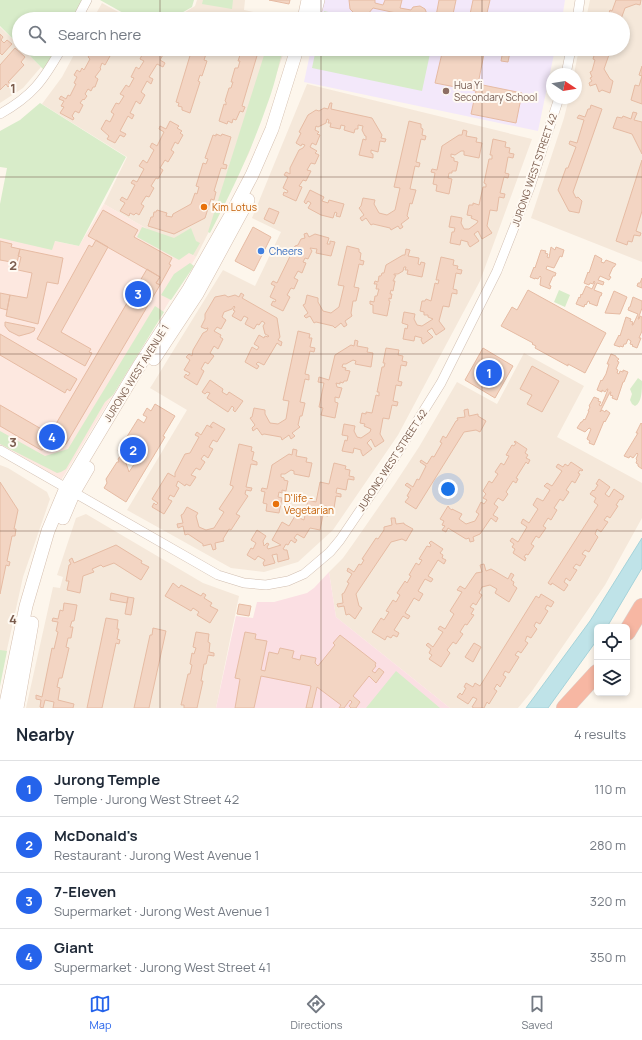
<!DOCTYPE html>
<html lang="en">
<head>
<meta charset="utf-8">
<style>
	:root { --surface:#fff; --page:#f6f6f7; --text:#1f2937; --muted:#747a83; --line:#e0e1e3; --accent:#2563eb }
	body { margin:0; font-family:Manrope,sans-serif; background:var(--page); color:var(--text) }
	.controls { position:absolute; right:12px; bottom:12px; display:grid; overflow:hidden; border-radius:6px; box-shadow:0 2px 6px #0003 }
	.controls button { width:36px; height:36px; display:grid; place-items:center; padding:0; border:0; border-bottom:1px solid var(--line); background:var(--surface); color:var(--text); font:20px sans-serif }
	.compass { position:absolute; left:546px; top:68px; width:36px; height:36px; border-radius:50%; background:var(--surface); box-shadow:0 2px 6px #0003; rotate:102deg }
	.you { position:absolute; left:448px; top:489px; width:14px; height:14px; margin:-10px; border:3px solid #fff; border-radius:50%; background:#1a73e8; box-shadow:0 0 0 6px #1a73e833 }
	.badge { display:grid; place-items:center; width:26px; height:26px; border-radius:50%; background:var(--accent); color:#fff; font-size:13px; font-weight:700 }
	.pin { position:absolute; translate:-50% -50%; border:2px solid #fff; box-shadow:0 1px 4px #0006 }
	.list { margin:0; padding:0; list-style:none }
	h2 { display:flex; justify-content:space-between; align-items:center; height:52px; margin:0; padding:0 16px; font-size:17px }
	h2 small { font-size:13px; font-weight:400; color:var(--muted) }
	.list li { display:grid; grid-template-columns:26px 1fr auto; gap:12px; align-items:center; box-sizing:border-box; height:56px; padding:0 16px; border-top:1px solid var(--line) }
	.list b { display:block; font-size:15px; white-space:nowrap }
	.list p { margin:0; font-size:13px; white-space:nowrap; color:var(--muted) }
	.list em { font-size:13px; font-style:normal; color:var(--muted) }
	.icon { flex:none; width:22px; height:22px; fill:none; stroke:currentColor; stroke-width:2; stroke-linecap:round; stroke-linejoin:round }
	.map { position:relative; flex:none; width:642px; height:708px; overflow:hidden }
	.search { position:absolute; background:var(--surface); box-shadow:0 2px 6px #0003; left:12px; right:12px; top:12px; height:44px; display:flex; align-items:center; gap:10px; box-sizing:border-box; padding:0 14px; border-radius:22px; color:var(--muted); font-size:15px }
	.sheet { height:276px; background:var(--surface) }
	nav { display:flex; justify-content:space-around; align-items:center; box-sizing:border-box; height:56px; border-top:1px solid var(--line); background:var(--surface); font-size:11px; color:var(--muted) }
	nav a { display:grid; justify-items:center; gap:2px }
	nav .on { color:var(--accent) }
	.map>svg:first-child { display:block }
	.residential { fill:#f5e8da }
	.commercial { fill:#fde8e0 }
	.education { fill:#f3e8fa }
	.medical { fill:#fbdfe3 }
	.green { fill:#d8ecc9 }
	.water { fill:#bfe3e8; stroke:#a5d3da }
	.building { fill:#f3d5c3; stroke:#e6bba3 }
	.lines { fill:none; stroke-linecap:round; stroke-linejoin:round }
	.street-casing { stroke:#d1beb0; stroke-width:10 }
	.secondary-casing { stroke:#d6c0b0; stroke-width:14 }
	.highway-casing { stroke:#dad1cd; stroke-width:18 }
	.street { stroke:#fff; stroke-width:9 }
	.secondary { stroke:#fff; stroke-width:13 }
	.highway { stroke:#f7b7a3; stroke-width:17 }
	.grid { fill:none; stroke:#7a5c4d; stroke-width:1; stroke-opacity:0.55 }
	.education-dot { fill:#8d6e63; stroke:#fffaf3; stroke-width:1.5 }
	.food-dot { fill:#e8710a; stroke:#fffaf3; stroke-width:1.5 }
	.shop-dot { fill:#3f7fe0; stroke:#fffaf3; stroke-width:1.5 }
	.labels { text-anchor:middle; stroke-width:4; stroke-linejoin:round; paint-order:stroke }
	.education-label { font-size:10px; fill:#785e54; stroke:#fffaf3; text-anchor:start }
	.street-label { font-size:10px; fill:#7a5c4d; stroke:#fffaf3 }
	.food-label { font-size:10px; fill:#c56008; stroke:#fffaf3; text-anchor:start }
	.shop-label { font-size:10px; fill:#366cbe; stroke:#fffaf3; text-anchor:start }
	.grid-label { font-size:13px; text-anchor:middle; font-weight:bold; fill:#7a5c4d; stroke:#fffaf3; stroke-width:4; stroke-linejoin:round; paint-order:stroke }
</style>
</head>
<body>
<div class="map">
<svg width="642" height="708" viewBox="0 0 642 708">
	<rect width="100%" height="100%" fill="#fdf6ec"/>
	<path class="residential" d="M 197,0 L 245,0 L 244,10 L 288,19 L 174,19 L 195,6 Z
		M 590,0 L 642,0 L 642,262 L 531,218 L 564,118 L 569,98 L 576,98 L 576,74 L 574,74 L 579,49 L 623,49 L 623,19 L 586,19 Z
		M 102,3 L 131,19 L 93,19 Z
		M 0,27 L 19,45 L 19,49 L 23,49 L 41,67 L 23,88 L 0,103 Z
		M 77,49 L 285,49 L 249,153 L 196,257 L 104,204 L 127,157 L 42,104 L 62,77 Z
		M 307,84 L 532,139 L 480,281 L 398,435 L 333,530 L 298,562 L 264,572 L 231,568 L 127,510 L 187,410 L 150,388 L 152,385 L 223,270 L 255,286 L 281,232 L 252,218 Z
		M 524,353 L 584,386 L 557,437 L 642,483 L 642,518 L 605,585 L 532,691 L 518,708 L 450,708 L 336,617 L 329,572 L 343,558 L 353,544 L 394,485 L 419,447 L 457,382 L 497,404 Z
		M 0,465 L 8,468 L 47,492 L 50,499 L 23,577 L 0,681 Z
		M 86,514 L 203,583 L 239,596 L 216,708 L 26,708 L 53,587 L 60,588 L 63,577 L 57,575 L 76,518 Z"/>
	<path class="commercial" d="M 104,204 L 196,257 L 60,482 L 0,449 L 0,230 L 79,246 Z"/>
	<path class="education" d="M 321,0 L 565,0 L 562,19 L 317,19 Z
		M 311,49 L 555,49 L 538,131 L 304,82 Z"/>
	<path class="medical" d="M 329,572 L 336,617 L 450,708 L 216,708 L 236,616 L 253,618 L 257,602 L 274,602 L 307,593 L 314,588 Z"/>
	<path class="green" d="M 0,0 L 84,0 L 74,19 L 19,19 L 19,45 L 0,26 Z
		M 100,0 L 194,0 L 192,7 L 171,19 L 134,19 Z
		M 203,0 L 233,0 L 232,9 L 202,4 Z
		M 324,11 L 360,19 L 323,19 Z
		M 23,49 L 57,49 L 44,70 Z
		M 266,49 L 283,49 C 278,68 274,87 267,105 C 252,149 232,191 210,233 L 208,232 Z
		M 316,49 L 431,49 L 422,91 L 312,68 Z
		M 40,103 L 126,157 L 79,246 L 55,241 L 52,250 L 0,238 L 0,204 L 7,168 L 0,167 L 0,131 L 20,120 Z
		M 142,227 L 174,238 L 191,228 L 196,241 L 200,243 L 193,255 L 189,253 L 179,260 L 137,237 Z
		M 190,263 L 194,266 L 171,300 L 161,295 L 174,274 Z
		M 559,290 L 570,295 L 565,307 L 554,302 Z
		M 155,306 L 164,312 L 113,395 L 105,402 L 66,469 L 61,472 L 57,473 L 0,444 L 0,431 L 45,456 L 68,449 Z
		M 638,378 L 642,381 C 642,390 642,403 635,406 L 632,404 L 630,400 L 632,394 L 630,389 Z
		M 0,650 L 7,651 L 0,686 Z
		M 396,671 L 440,708 L 366,708 Z"/>
	<path class="water" d="M 642,538 L 642,568 L 607,627 L 597,627 L 597,640 L 548,708 L 526,708 L 590,621 Z"/>
	<path class="building" d="M 269,0 L 290,0 L 289,4 Z
		M 349,0 L 375,0 L 375,3 L 383,5 L 385,0 L 402,0 L 400,8 L 411,10 L 413,7 L 420,6 L 425,9 L 427,14 L 436,16 L 439,0 L 456,0 L 452,19 L 454,19 L 411,19 L 410,16 L 373,8 L 368,14 L 363,16 L 358,15 L 354,13 L 350,9 Z
		M 473,0 L 490,0 L 487,13 L 515,19 L 469,19 Z
		M 616,0 L 641,0 L 640,5 L 636,4 L 625,8 L 621,19 L 599,19 L 600,16 L 607,18 L 610,10 L 612,11 Z
		M 0,34 L 3,37 L 1,40 L 4,43 L 7,40 L 12,44 L 2,55 L 0,53 Z
		M 15,48 L 25,57 L 21,62 L 24,65 L 8,82 L 11,84 L 8,87 L 6,84 L 0,90 L 0,65 Z
		M 87,49 L 113,49 L 112,51 L 110,50 L 107,55 L 110,56 L 105,65 L 102,63 L 100,68 L 101,69 L 95,77 L 98,79 L 95,87 L 93,87 L 91,91 L 88,89 L 85,94 L 87,96 L 84,100 L 83,99 L 80,103 L 83,105 L 79,113 L 75,111 L 72,116 L 74,118 L 73,120 L 60,113 L 64,107 L 61,106 L 64,101 L 59,99 L 61,96 L 66,99 L 68,95 L 70,96 L 76,84 L 74,83 L 77,77 L 74,75 L 77,70 L 80,72 L 82,68 L 84,70 L 90,59 L 88,57 L 91,53 L 86,50 Z
		M 145,49 L 153,51 L 155,49 L 157,49 L 164,53 L 160,60 L 165,63 L 163,67 L 157,64 L 149,77 L 153,79 L 151,84 L 147,81 L 141,92 L 145,95 L 140,104 L 136,101 L 130,113 L 134,115 L 132,119 L 128,116 L 120,131 L 126,134 L 124,137 L 120,135 L 115,143 L 107,139 L 109,136 L 101,129 L 106,120 L 110,122 L 114,114 L 111,112 L 116,103 L 119,104 L 124,96 L 120,94 L 126,85 L 129,87 L 134,78 L 131,77 L 136,67 L 139,69 L 144,61 L 140,59 Z
		M 192,49 L 210,49 L 209,55 L 206,54 L 204,60 L 207,61 L 202,76 L 200,75 L 198,81 L 200,82 L 190,113 L 182,110 L 182,107 L 178,106 L 179,103 L 176,102 Z
		M 242,49 L 259,49 L 242,106 L 245,107 L 243,112 L 240,111 L 236,120 L 233,119 L 232,123 L 228,121 L 227,124 L 219,121 L 224,104 L 226,105 L 226,102 L 225,101 L 229,88 L 231,88 L 233,82 L 231,82 L 235,68 L 238,68 L 240,61 L 238,61 Z
		M 443,49 L 485,49 L 478,84 L 522,93 L 516,123 L 471,114 L 476,91 L 435,83 Z
		M 497,49 L 525,49 L 524,55 L 510,52 L 508,62 L 501,61 L 503,50 Z
		M 596,49 L 611,49 L 604,69 L 610,79 L 613,81 L 610,93 L 602,90 L 599,92 L 596,84 L 590,86 L 589,83 L 592,81 L 590,78 L 592,77 L 590,72 L 592,71 L 595,60 L 593,59 Z
		M 642,66 L 642,104 L 631,100 L 635,85 L 639,86 L 642,76 L 639,75 Z
		M 330,103 L 332,103 L 331,109 L 372,118 L 382,135 L 381,138 L 386,139 L 385,142 L 380,141 L 378,152 L 371,150 L 371,153 L 373,154 L 373,158 L 359,155 L 363,139 L 366,140 L 366,136 L 365,136 L 362,130 L 363,126 L 358,125 L 358,129 L 355,129 L 354,133 L 344,130 L 345,126 L 341,125 L 340,129 L 330,127 L 331,123 L 328,123 L 329,120 L 327,119 L 326,123 L 318,127 L 316,126 L 315,130 L 319,132 L 317,134 L 320,135 L 316,145 L 312,143 L 310,147 L 317,151 L 315,153 L 319,155 L 315,164 L 311,163 L 307,170 L 311,171 L 306,181 L 303,180 L 299,186 L 302,187 L 296,201 L 283,195 L 284,192 L 287,193 L 288,191 L 283,188 L 288,177 L 284,175 L 286,172 L 290,174 L 290,168 L 299,150 L 303,148 L 305,145 L 302,144 L 301,146 L 296,143 L 301,133 L 299,132 L 308,115 L 316,110 L 319,111 L 324,108 L 328,109 Z
		M 591,105 L 602,109 L 573,192 L 576,198 L 578,197 L 582,201 L 579,213 L 569,211 L 558,190 L 566,168 L 568,168 L 576,147 L 569,144 L 570,141 L 577,143 L 584,120 L 577,118 L 579,115 L 585,117 L 588,109 L 590,109 Z
		M 633,112 L 637,113 L 634,120 L 642,122 L 642,154 L 632,134 L 613,128 L 617,117 L 622,118 L 623,116 L 631,119 Z
		M 170,121 L 179,126 L 177,128 L 182,131 L 180,133 L 183,135 L 178,144 L 175,142 L 171,150 L 174,152 L 168,162 L 165,160 L 160,168 L 163,170 L 158,179 L 156,178 L 151,186 L 154,188 L 149,197 L 146,196 L 141,204 L 144,206 L 139,215 L 136,213 L 134,215 L 130,213 L 129,216 L 120,211 L 125,203 L 120,200 L 122,197 L 127,200 L 135,185 L 131,183 L 133,180 L 137,182 L 144,169 L 139,166 L 143,160 L 147,163 L 154,150 L 150,147 L 152,143 L 157,146 L 164,132 L 159,129 L 160,126 L 166,129 Z
		M 409,121 L 421,124 L 421,128 L 423,129 L 422,135 L 426,136 L 425,140 L 421,139 L 416,162 L 420,163 L 419,167 L 415,166 L 410,189 L 416,190 L 412,204 L 410,203 L 407,216 L 409,218 L 401,224 L 403,227 L 400,229 L 398,226 L 391,230 L 390,228 L 373,224 L 371,225 L 366,218 L 362,221 L 360,218 L 364,215 L 359,208 L 361,206 L 363,198 L 375,200 L 374,204 L 379,213 L 387,215 L 395,210 L 400,188 L 394,187 Z
		M 463,130 L 467,131 L 466,136 L 477,138 L 476,142 L 482,143 L 479,158 L 464,155 L 464,151 L 461,151 L 455,155 L 451,154 L 451,157 L 454,158 L 454,161 L 458,162 L 456,171 L 452,171 L 452,173 L 449,173 L 448,178 L 452,179 L 449,194 L 436,191 L 437,185 L 433,184 L 435,173 L 431,172 L 432,169 L 437,170 L 442,146 L 459,135 L 462,135 Z
		M 216,134 L 221,136 L 222,134 L 231,137 L 223,164 L 227,165 L 226,169 L 221,168 L 214,191 L 216,192 L 214,200 L 211,199 L 205,218 L 174,234 L 148,226 L 151,217 L 153,217 L 154,212 L 156,212 L 157,210 L 167,213 L 166,216 L 172,217 L 173,214 L 191,204 L 195,193 L 197,194 L 199,187 L 196,186 L 203,163 L 206,164 L 208,159 L 205,158 L 213,135 L 216,136 Z
		M 493,139 L 506,142 L 505,147 L 510,148 L 509,153 L 514,154 L 513,158 L 508,157 L 505,173 L 509,174 L 508,178 L 504,177 L 500,193 L 505,194 L 504,198 L 499,197 L 497,211 L 490,210 L 487,226 L 492,233 L 482,239 L 478,231 L 474,234 L 479,241 L 470,247 L 468,244 L 468,242 L 461,240 L 460,245 L 450,243 L 452,232 L 454,232 L 455,228 L 449,227 L 451,216 L 462,218 L 461,223 L 464,229 L 469,229 L 477,223 L 478,221 L 471,218 L 472,216 L 467,215 L 469,205 L 473,205 L 473,203 L 479,205 L 483,187 L 486,187 L 486,184 L 484,183 L 489,159 L 492,159 L 492,155 L 490,155 Z
		M 642,160 L 642,211 L 636,231 L 641,233 L 640,236 L 634,235 L 632,242 L 628,241 L 627,245 L 616,241 Z
		M 310,190 L 324,197 L 322,201 L 328,203 L 329,200 L 344,204 L 340,217 L 336,216 L 337,213 L 335,212 L 333,218 L 321,215 L 308,208 L 311,203 L 308,201 L 306,204 L 304,202 Z
		M 269,208 L 279,212 L 274,224 L 264,219 Z
		M 103,210 L 138,230 L 134,237 L 172,258 L 169,264 L 171,265 L 160,285 L 156,283 L 160,277 L 88,236 Z
		M 253,227 L 271,237 L 254,271 L 235,261 Z
		M 307,233 L 309,237 L 315,234 L 329,238 L 327,244 L 330,244 L 330,241 L 335,242 L 331,256 L 316,253 L 317,249 L 310,248 L 312,251 L 308,259 L 305,258 L 303,262 L 306,263 L 302,273 L 298,271 L 294,278 L 298,280 L 294,289 L 291,288 L 287,295 L 290,297 L 283,311 L 271,305 L 273,301 L 275,302 L 276,300 L 270,297 L 275,286 L 271,284 L 273,281 L 277,283 L 295,246 L 298,245 L 301,239 L 305,238 L 304,234 Z
		M 96,240 L 108,247 L 61,332 L 91,349 L 89,352 L 92,353 L 85,366 L 37,339 L 89,245 L 92,247 Z
		M 0,241 L 12,244 L 11,247 L 20,249 L 17,263 L 0,260 Z
		M 347,246 L 359,249 L 359,252 L 361,253 L 360,260 L 364,261 L 363,265 L 359,264 L 354,287 L 359,288 L 356,301 L 353,301 L 351,313 L 352,316 L 345,321 L 347,325 L 344,327 L 341,323 L 335,328 L 333,326 L 316,322 L 314,323 L 310,316 L 306,318 L 304,316 L 308,313 L 303,305 L 305,304 L 307,295 L 318,298 L 318,302 L 323,311 L 331,313 L 339,307 L 344,286 L 338,285 Z
		M 551,247 L 555,250 L 556,247 L 564,250 L 562,257 L 560,256 L 554,268 L 547,266 L 546,269 L 556,273 L 555,276 L 553,276 L 549,285 L 551,286 L 550,289 L 540,285 L 541,277 L 540,276 L 538,279 L 535,278 L 535,279 L 530,277 L 534,267 L 535,268 L 541,250 L 546,251 L 545,253 L 548,254 L 547,257 L 549,258 Z
		M 20,249 L 63,258 L 58,284 L 47,282 L 38,324 L 6,316 L 10,295 L 27,298 L 32,273 L 18,270 L 21,257 L 18,256 Z
		M 406,249 L 410,250 L 408,256 L 419,258 L 418,264 L 420,265 L 421,262 L 425,263 L 422,277 L 407,274 L 408,270 L 405,270 L 406,267 L 404,267 L 403,271 L 398,274 L 394,274 L 394,275 L 396,275 L 393,281 L 395,281 L 393,291 L 391,290 L 390,294 L 392,294 L 391,299 L 389,298 L 389,301 L 390,301 L 387,316 L 373,313 L 373,305 L 370,304 L 370,301 L 374,302 L 375,296 L 377,296 L 379,289 L 376,289 L 377,284 L 374,284 L 375,281 L 378,282 L 379,276 L 381,276 L 382,273 L 384,273 L 386,265 L 403,255 L 405,255 Z
		M 595,255 L 602,259 L 601,262 L 604,263 L 606,260 L 616,264 L 614,267 L 613,267 L 609,276 L 611,277 L 609,280 L 600,276 L 598,280 L 604,282 L 603,285 L 597,283 L 594,290 L 602,293 L 601,296 L 600,296 L 597,306 L 589,303 L 590,302 L 588,301 L 586,305 L 585,304 L 584,307 L 576,304 L 579,297 L 580,298 L 581,294 L 582,295 L 586,286 L 592,289 L 595,282 L 594,281 L 593,284 L 590,283 L 589,285 L 584,283 L 588,272 L 589,273 Z
		M 441,257 L 454,260 L 453,265 L 458,266 L 457,269 L 462,270 L 461,274 L 456,273 L 453,289 L 457,290 L 457,294 L 452,293 L 449,307 L 443,306 L 439,321 L 445,329 L 436,335 L 432,328 L 427,331 L 433,337 L 423,344 L 421,340 L 422,338 L 415,336 L 414,341 L 403,339 L 405,328 L 407,329 L 408,325 L 402,323 L 404,312 L 415,314 L 414,319 L 417,325 L 422,326 L 433,319 L 428,317 L 428,315 L 424,315 L 424,312 L 420,311 L 422,301 L 425,301 L 426,299 L 431,301 L 435,283 L 438,284 L 439,280 L 436,280 Z
		M 147,269 L 160,277 L 156,283 L 160,285 L 66,444 L 41,450 L 0,426 L 0,405 L 50,434 Z
		M 642,278 L 642,288 L 637,286 L 638,283 L 640,283 Z
		M 528,290 L 606,333 L 585,373 L 568,364 L 568,366 L 535,348 L 536,346 L 532,344 L 533,343 L 501,326 L 512,307 L 517,310 Z
		M 614,291 L 627,297 L 620,314 L 605,313 Z
		M 0,293 L 10,295 L 7,310 L 0,308 Z
		M 241,293 L 244,295 L 242,298 L 277,318 L 280,337 L 278,340 L 282,342 L 281,346 L 277,343 L 264,365 L 258,362 L 256,364 L 259,366 L 257,369 L 245,362 L 252,347 L 257,350 L 259,347 L 254,344 L 259,335 L 264,338 L 265,336 L 268,337 L 269,336 L 265,334 L 263,326 L 265,323 L 262,321 L 259,325 L 257,324 L 254,329 L 245,324 L 248,318 L 244,316 L 241,321 L 232,316 L 235,311 L 233,310 L 235,307 L 234,306 L 232,309 L 224,312 L 222,317 L 226,320 L 221,329 L 217,327 L 214,331 L 221,335 L 220,337 L 223,339 L 218,349 L 214,346 L 210,353 L 214,356 L 208,364 L 205,362 L 201,369 L 204,371 L 197,385 L 184,377 L 186,374 L 188,376 L 190,373 L 184,370 L 190,360 L 186,357 L 189,354 L 192,356 L 193,350 L 203,333 L 207,331 L 208,328 L 207,328 L 206,329 L 201,327 L 205,319 L 205,314 L 215,297 L 225,295 L 228,297 L 235,295 L 239,297 Z
		M 633,297 L 642,301 L 642,308 L 638,319 L 639,319 L 640,316 L 642,317 L 642,331 L 639,338 L 641,338 L 637,348 L 632,346 L 633,345 L 630,344 L 631,341 L 628,339 L 626,344 L 624,344 L 623,347 L 620,346 L 620,347 L 614,345 L 619,335 L 620,336 L 626,317 L 631,319 L 630,321 L 633,322 L 632,325 L 633,325 L 638,314 L 628,310 L 629,307 L 630,307 Z
		M 5,322 L 35,328 L 34,331 L 30,333 L 19,336 L 9,331 L 5,326 Z
		M 298,331 L 310,334 L 309,338 L 312,338 L 310,347 L 315,348 L 314,352 L 310,351 L 305,374 L 309,375 L 309,380 L 305,379 L 300,402 L 305,403 L 302,416 L 300,416 L 298,425 L 300,427 L 292,433 L 295,436 L 291,439 L 289,435 L 282,440 L 281,437 L 264,434 L 262,435 L 257,428 L 253,431 L 252,428 L 255,425 L 250,418 L 252,417 L 254,408 L 265,410 L 265,414 L 270,423 L 278,424 L 286,419 L 289,401 L 283,400 Z
		M 0,334 L 77,379 L 70,391 L 67,389 L 65,393 L 0,355 Z
		M 355,340 L 358,341 L 357,346 L 368,348 L 367,352 L 373,353 L 371,367 L 355,364 L 356,361 L 353,360 L 346,364 L 343,364 L 342,367 L 346,368 L 345,370 L 350,371 L 347,381 L 344,381 L 343,383 L 340,382 L 340,384 L 336,383 L 337,387 L 342,388 L 339,398 L 335,397 L 335,402 L 338,403 L 335,418 L 321,415 L 323,408 L 319,407 L 324,383 L 318,382 L 319,377 L 329,380 L 335,355 L 351,345 L 354,346 Z
		M 386,348 L 399,350 L 398,355 L 403,356 L 402,361 L 407,362 L 406,366 L 401,365 L 398,381 L 402,382 L 401,386 L 396,385 L 393,401 L 398,402 L 397,406 L 392,405 L 389,419 L 383,418 L 380,434 L 384,441 L 375,447 L 371,439 L 367,443 L 372,449 L 363,456 L 361,452 L 361,450 L 354,448 L 353,453 L 342,451 L 345,440 L 347,441 L 348,436 L 342,435 L 344,424 L 355,426 L 354,431 L 357,437 L 361,438 L 370,432 L 371,429 L 364,426 L 365,424 L 360,423 L 362,413 L 366,414 L 366,412 L 372,413 L 376,395 L 379,396 L 379,392 L 377,392 L 382,367 L 384,367 L 385,363 L 383,363 Z
		M 483,348 L 513,366 L 495,398 L 465,380 Z
		M 611,354 L 616,356 L 616,357 L 619,359 L 617,361 L 619,362 L 616,369 L 618,370 L 617,373 L 619,374 L 620,371 L 623,372 L 623,370 L 628,372 L 624,382 L 623,382 L 617,400 L 612,398 L 613,396 L 610,395 L 611,392 L 610,392 L 600,412 L 602,410 L 605,412 L 606,410 L 610,413 L 605,422 L 604,421 L 594,445 L 589,443 L 590,441 L 587,439 L 591,429 L 589,428 L 585,432 L 577,428 L 581,422 L 582,422 L 584,419 L 585,420 L 589,411 L 588,411 L 590,407 L 589,406 L 594,397 L 599,399 L 598,401 L 601,402 L 599,405 L 601,406 L 605,397 L 608,389 L 607,389 L 605,392 L 602,390 L 602,392 L 597,390 L 601,380 L 602,381 L 606,374 L 609,364 L 607,364 Z
		M 532,366 L 559,381 L 542,412 L 527,404 L 532,395 L 520,389 Z
		M 210,380 L 223,389 L 222,392 L 227,395 L 229,392 L 243,401 L 235,412 L 233,410 L 234,408 L 232,406 L 228,412 L 207,398 L 210,393 L 207,392 L 205,394 L 202,392 Z
		M 155,404 L 175,416 L 163,436 L 165,437 L 126,502 L 104,488 L 107,483 L 106,479 L 117,462 L 119,462 L 118,459 L 121,455 L 126,456 L 127,459 L 126,463 L 129,472 L 137,460 L 130,456 L 129,458 L 118,451 L 138,419 L 144,423 L 147,417 L 143,415 L 147,408 L 151,411 Z
		M 468,409 L 469,416 L 478,414 L 478,416 L 486,421 L 480,432 L 476,430 L 464,432 L 416,509 L 405,502 L 409,497 L 407,496 L 411,489 L 405,485 L 407,483 L 413,487 L 417,479 L 419,480 L 426,466 L 420,462 L 421,460 L 427,464 L 432,456 L 434,457 L 442,443 L 440,442 L 443,436 L 446,438 L 456,421 L 458,420 L 457,418 L 465,417 L 464,410 Z
		M 213,422 L 225,429 L 217,442 L 213,440 L 209,447 L 213,449 L 208,458 L 204,455 L 201,459 L 205,462 L 200,470 L 196,468 L 191,475 L 196,477 L 190,486 L 186,484 L 185,486 L 178,481 L 176,486 L 179,488 L 174,497 L 170,495 L 168,499 L 172,501 L 164,514 L 152,507 L 154,503 L 156,505 L 158,503 L 152,499 L 168,473 L 175,477 L 175,473 L 185,454 L 190,453 L 199,437 L 195,435 L 197,432 L 201,435 L 207,425 L 212,428 L 212,427 L 210,426 Z
		M 641,423 L 642,424 L 642,469 L 638,466 L 638,464 L 636,463 L 637,460 L 636,459 L 638,454 L 637,453 L 633,458 L 630,456 L 629,458 L 624,456 L 638,433 L 636,433 Z
		M 515,441 L 527,449 L 525,453 L 528,455 L 526,458 L 530,460 L 528,464 L 526,462 L 516,478 L 518,479 L 516,483 L 513,481 L 506,492 L 508,494 L 503,501 L 498,498 L 494,504 L 498,507 L 493,515 L 498,518 L 496,522 L 491,518 L 480,534 L 473,537 L 474,541 L 470,542 L 469,538 L 466,539 L 448,528 L 446,532 L 442,530 L 445,526 L 442,525 L 444,521 L 440,519 L 448,506 L 449,507 L 449,508 L 452,510 L 452,509 L 462,514 L 459,519 L 466,524 L 475,521 L 479,514 L 476,512 L 481,502 L 484,504 L 487,500 L 483,498 L 486,494 L 483,491 L 489,481 L 492,483 L 498,474 L 495,472 L 501,463 L 504,465 L 509,456 L 506,455 L 512,445 L 514,446 L 516,443 L 514,442 Z
		M 239,444 L 252,447 L 251,451 L 254,452 L 252,460 L 257,462 L 257,465 L 251,464 L 246,487 L 252,488 L 251,491 L 246,490 L 245,494 L 248,496 L 236,514 L 240,516 L 231,530 L 229,529 L 223,539 L 224,541 L 215,543 L 216,549 L 213,550 L 211,544 L 203,546 L 203,544 L 188,534 L 185,535 L 183,526 L 178,528 L 177,524 L 183,523 L 181,515 L 183,514 L 187,507 L 198,513 L 196,516 L 199,527 L 206,530 L 214,528 L 224,512 L 219,509 L 233,488 L 233,486 L 230,485 Z
		M 293,449 L 297,450 L 296,456 L 307,458 L 306,462 L 312,463 L 309,477 L 294,474 L 294,471 L 291,470 L 285,474 L 281,474 L 281,477 L 284,478 L 284,480 L 288,481 L 286,491 L 282,490 L 282,493 L 279,492 L 278,497 L 282,498 L 279,513 L 266,511 L 267,504 L 263,503 L 265,492 L 261,491 L 262,488 L 267,489 L 272,465 L 289,454 L 292,455 Z
		M 571,462 L 583,470 L 582,471 L 580,470 L 578,473 L 580,474 L 575,483 L 572,481 L 566,490 L 569,492 L 563,501 L 560,499 L 554,508 L 557,510 L 551,520 L 548,518 L 543,526 L 546,528 L 539,538 L 536,536 L 531,544 L 534,546 L 528,555 L 526,554 L 524,557 L 526,558 L 525,561 L 513,553 L 515,549 L 512,547 L 514,544 L 510,541 L 512,538 L 518,542 L 527,527 L 521,523 L 523,519 L 529,523 L 538,509 L 533,505 L 537,498 L 543,501 L 550,490 L 544,486 L 547,483 L 552,486 L 562,471 L 556,467 L 558,464 L 563,467 L 565,464 L 568,466 Z
		M 334,463 L 346,466 L 345,469 L 350,470 L 349,476 L 354,477 L 354,480 L 348,479 L 346,490 L 337,488 L 336,493 L 341,494 L 341,497 L 336,496 L 334,508 L 325,506 L 324,512 L 329,513 L 328,516 L 323,515 L 320,530 L 310,528 L 304,538 L 297,534 L 294,538 L 297,540 L 295,543 L 291,540 L 288,545 L 286,544 L 283,549 L 285,550 L 287,550 L 289,559 L 278,562 L 277,554 L 272,555 L 275,563 L 264,566 L 263,563 L 265,560 L 258,556 L 255,560 L 247,555 L 251,548 L 253,549 L 256,543 L 251,540 L 257,530 L 266,536 L 263,541 L 264,546 L 267,543 L 269,544 L 267,547 L 268,549 L 281,545 L 272,540 L 282,522 L 289,526 L 295,516 L 304,520 L 308,500 L 316,502 L 320,482 L 329,484 Z
		M 599,479 L 610,487 L 605,494 L 609,497 L 614,489 L 624,496 L 622,500 L 620,499 L 616,505 L 618,506 L 610,518 L 607,516 L 604,520 L 608,522 L 601,532 L 597,529 L 595,534 L 598,537 L 589,552 L 585,550 L 582,554 L 586,556 L 580,566 L 576,564 L 573,568 L 577,570 L 570,581 L 566,578 L 564,582 L 568,585 L 564,591 L 552,583 L 551,585 L 548,583 L 598,505 L 594,502 L 596,498 L 590,494 L 593,490 L 594,491 L 598,485 L 596,484 Z
		M 0,482 L 18,510 L 14,529 L 16,529 L 15,536 L 12,536 L 7,561 L 10,562 L 9,566 L 6,565 L 0,594 Z
		M 391,518 L 395,518 L 396,524 L 404,523 L 404,524 L 413,529 L 406,541 L 402,539 L 391,542 L 356,594 L 359,606 L 362,608 L 355,619 L 349,614 L 346,615 L 344,606 L 338,607 L 337,604 L 343,603 L 342,594 L 344,593 L 349,583 L 347,582 L 352,574 L 347,571 L 348,568 L 354,572 L 359,564 L 361,565 L 364,560 L 362,559 L 376,538 L 378,539 L 384,530 L 384,527 L 392,525 Z
		M 431,541 L 443,549 L 440,553 L 443,555 L 442,558 L 446,560 L 444,564 L 438,560 L 428,576 L 433,579 L 431,582 L 425,579 L 418,591 L 423,594 L 419,601 L 414,598 L 405,613 L 410,616 L 408,619 L 403,616 L 394,630 L 399,633 L 397,637 L 393,635 L 391,638 L 387,636 L 385,640 L 372,632 L 381,618 L 384,620 L 389,612 L 386,611 L 393,600 L 396,602 L 400,595 L 397,593 L 405,581 L 407,583 L 411,576 L 409,575 L 416,563 L 419,565 L 422,560 L 419,559 L 427,546 L 430,547 L 431,545 L 429,543 Z
		M 116,545 L 142,561 L 141,563 L 149,567 L 141,580 L 114,563 L 103,567 L 101,565 L 92,569 L 94,572 L 83,576 L 80,593 L 67,590 L 69,581 L 66,581 L 69,565 L 71,564 L 69,560 L 72,558 L 74,563 Z
		M 484,564 L 486,571 L 491,569 L 508,579 L 511,573 L 514,575 L 511,580 L 514,582 L 513,585 L 517,588 L 509,602 L 495,593 L 497,589 L 490,585 L 482,587 L 479,593 L 482,595 L 476,605 L 473,603 L 470,607 L 474,609 L 471,614 L 474,615 L 467,625 L 465,624 L 460,632 L 463,634 L 456,644 L 453,642 L 447,650 L 450,653 L 441,667 L 429,659 L 432,655 L 429,653 L 431,649 L 426,645 L 428,643 L 433,647 L 443,632 L 438,629 L 440,626 L 445,629 L 454,614 L 450,611 L 462,592 L 457,590 L 460,586 L 465,589 L 476,573 L 482,572 L 480,565 Z
		M 173,583 L 179,588 L 181,585 L 201,596 L 203,593 L 206,595 L 204,598 L 212,603 L 210,606 L 218,610 L 210,623 L 197,615 L 199,612 L 193,608 L 191,611 L 165,596 Z
		M 111,593 L 128,597 L 127,603 L 110,600 Z
		M 541,594 L 554,602 L 551,607 L 547,605 L 545,609 L 548,611 L 540,624 L 536,622 L 534,626 L 537,629 L 531,638 L 527,636 L 525,641 L 528,643 L 521,653 L 518,651 L 515,655 L 519,657 L 509,673 L 505,671 L 503,675 L 506,677 L 500,687 L 497,684 L 494,689 L 497,691 L 489,704 L 487,702 L 484,708 L 474,708 L 472,707 L 477,699 L 473,697 L 468,704 L 457,697 L 460,693 L 462,695 L 466,688 L 464,687 L 466,683 L 473,687 L 475,683 L 480,686 L 536,596 L 539,598 Z
		M 128,597 L 134,598 L 131,615 L 125,614 Z
		M 64,603 L 77,605 L 74,621 L 72,621 L 70,627 L 73,627 L 71,638 L 68,638 L 66,647 L 69,648 L 62,678 L 59,678 L 57,687 L 60,688 L 58,700 L 74,704 L 73,708 L 53,708 L 54,702 L 45,700 L 43,708 L 40,707 L 41,700 L 36,699 L 36,695 L 42,697 L 52,648 L 54,649 L 58,632 L 56,631 L 58,622 L 52,621 L 53,618 L 58,619 L 60,610 L 63,611 Z
		M 239,604 L 251,606 L 249,616 L 237,614 Z
		M 106,618 L 118,620 L 117,629 L 119,629 L 117,639 L 120,640 L 119,644 L 116,643 L 102,708 L 87,708 Z
		M 153,628 L 166,631 L 149,708 L 134,708 L 150,635 L 152,635 Z
		M 196,632 L 209,634 L 208,642 L 210,643 L 209,652 L 214,653 L 214,656 L 208,655 L 206,664 L 204,664 L 201,681 L 203,681 L 197,708 L 184,708 L 184,705 L 181,705 L 188,674 L 190,674 L 192,665 L 190,664 L 192,653 L 194,654 L 196,648 L 193,647 Z
		M 245,632 L 256,634 L 255,639 L 267,641 L 261,670 L 265,671 L 269,652 L 278,654 L 280,648 L 294,651 L 292,658 L 300,660 L 301,655 L 316,658 L 315,663 L 318,666 L 335,645 L 333,643 L 340,635 L 376,663 L 375,665 L 376,666 L 372,671 L 375,673 L 379,668 L 384,672 L 376,683 L 369,676 L 353,696 L 360,702 L 356,708 L 351,708 L 349,706 L 352,702 L 350,700 L 344,708 L 339,708 L 341,705 L 317,687 L 312,708 L 306,708 L 311,686 L 261,676 L 254,708 L 235,708 L 240,679 L 235,678 Z
		M 474,643 L 481,647 L 473,662 L 465,657 Z"/>
	<g class="lines">
		<g class="street-casing">
			<path id="street" d="M 77,19 L 87,0
				M 577,19 L 580,0
				M 566,74 L 571,49
				M 0,114 C 32,96 43,81 61,49
				M 0,450 L 218,575 L 244,583 L 266,585 L 288,581 L 304,574 L 310,569 L 330,552 L 340,540 L 378,484 L 441,383 L 497,271 L 530,187 L 559,98"/>
		</g>
		<g class="secondary-casing">
			<path id="secondary" d="M 304,19 L 308,0
				M 313,19 L 318,0
				M 154,359 L 197,294 L 248,200
				M 63,518 L 74,492 L 88,468
				M 5,708 L 26,606 L 48,531 L 66,488 L 139,366 L 189,289 L 231,215 L 252,175 L 272,129 L 297,49
				M 17,708 L 32,623"/>
		</g>
		<g class="highway-casing">
			<path id="highway" d="M 627,632 L 642,607
				M 565,708 L 597,673"/>
		</g>
		<use href="#street" class="street"/>
		<use href="#secondary" class="secondary"/>
		<use href="#highway" class="highway"/>
	</g>
	<path class="grid" d="M 160,0 L 160,19M 321,0 L 321,19M 482,0 L 482,19M 160,49 L 160,708M 321,49 L 321,708M 482,49 L 482,708M 0,177 L 642,177M 0,354 L 642,354M 0,531 L 642,531"/>
	<circle class="education-dot" cx="446" cy="91" r="4"/>
	<g class="food-dot">
		<circle cx="204" cy="207" r="4"/>
		<circle cx="276" cy="504" r="4"/>
	</g>
	<circle class="shop-dot" cx="261" cy="251" r="4"/>
	<g class="labels">
		<g class="education-label">
			<text x="454" y="89">Hua Yi<tspan x="454" dy="12">Secondary School</tspan></text>
		</g>
		<g class="street-label">
			<text transform="translate(534 170) rotate(-71)" y="4">JURONG WEST STREET 42</text>
			<text transform="translate(136 373) rotate(-58)" y="4">JURONG WEST AVENUE 1</text>
			<text transform="translate(392 460) rotate(-57)" y="4">JURONG WEST STREET 42</text>
		</g>
		<g class="food-label">
			<text x="212" y="211">Kim Lotus</text>
			<text x="284" y="502">D'life -<tspan x="284" dy="12">Vegetarian</tspan></text>
		</g>
		<g class="shop-label">
			<text x="269" y="255">Cheers</text>
		</g>
	</g>
	<g class="grid-label">
		<text x="13" y="93">1</text>
		<text x="13" y="270">2</text>
		<text x="13" y="447">3</text>
		<text x="13" y="624">4</text>
	</g>
</svg>
<div class="controls">
<button><svg class="icon" aria-label="locate" viewBox="0 0 24 24"><circle cx="12" cy="12" r="6"/><path d="M12 2v4M12 18v4M2 12h4M18 12h4"/></svg></button>
<button><svg class="icon" aria-label="layers" viewBox="0 0 24 24"><path d="M12 4l9 5-9 5-9-5zM3 14l9 5 9-5"/></svg></button>
</div>
<svg class="compass" viewBox="-18 -18 36 36"><path d="M0-13l5 13h-10z" fill="#e53935"/><path d="M0 13l5-13h-10z" fill="#747a83"/></svg>
<div class="you"></div>
<div class="pin badge" style="left:489px;top:373px">1</div>
<div class="pin badge" style="left:133px;top:450px">2</div>
<div class="pin badge" style="left:138px;top:294px">3</div>
<div class="pin badge" style="left:52px;top:437px">4</div>
<div class="search"><svg class="icon" aria-label="search" viewBox="0 0 24 24"><circle cx="10" cy="10" r="6"/><path d="M15 15l6 6"/></svg>Search here</div>
</div>
<section class="sheet">
<h2>Nearby<small>4 results</small></h2>
<ul class="list">
<li><span class="badge">1</span><div><b>Jurong Temple</b><p>Temple · Jurong West Street 42</p></div><em>110 m</em></li>
<li><span class="badge">2</span><div><b>McDonald's</b><p>Restaurant · Jurong West Avenue 1</p></div><em>280 m</em></li>
<li><span class="badge">3</span><div><b>7-Eleven</b><p>Supermarket · Jurong West Avenue 1</p></div><em>320 m</em></li>
<li><span class="badge">4</span><div><b>Giant</b><p>Supermarket · Jurong West Street 41</p></div><em>350 m</em></li>
</ul>
</section>
<nav>
<a class="on"><svg class="icon" aria-label="map" viewBox="0 0 24 24"><path d="M3 6l6-2 6 2 6-2v14l-6 2-6-2-6 2zM9 4v14M15 6v14"/></svg>Map</a>
<a><svg class="icon" aria-label="directions" viewBox="0 0 24 24"><path d="M12 3l9 9-9 9-9-9zM9 14v-3h6M13 9l2 2-2 2"/></svg>Directions</a>
<a><svg class="icon" aria-label="saved" viewBox="0 0 24 24"><path d="M7 4h10v16l-5-4-5 4z"/></svg>Saved</a>
</nav>
</body>
</html>
